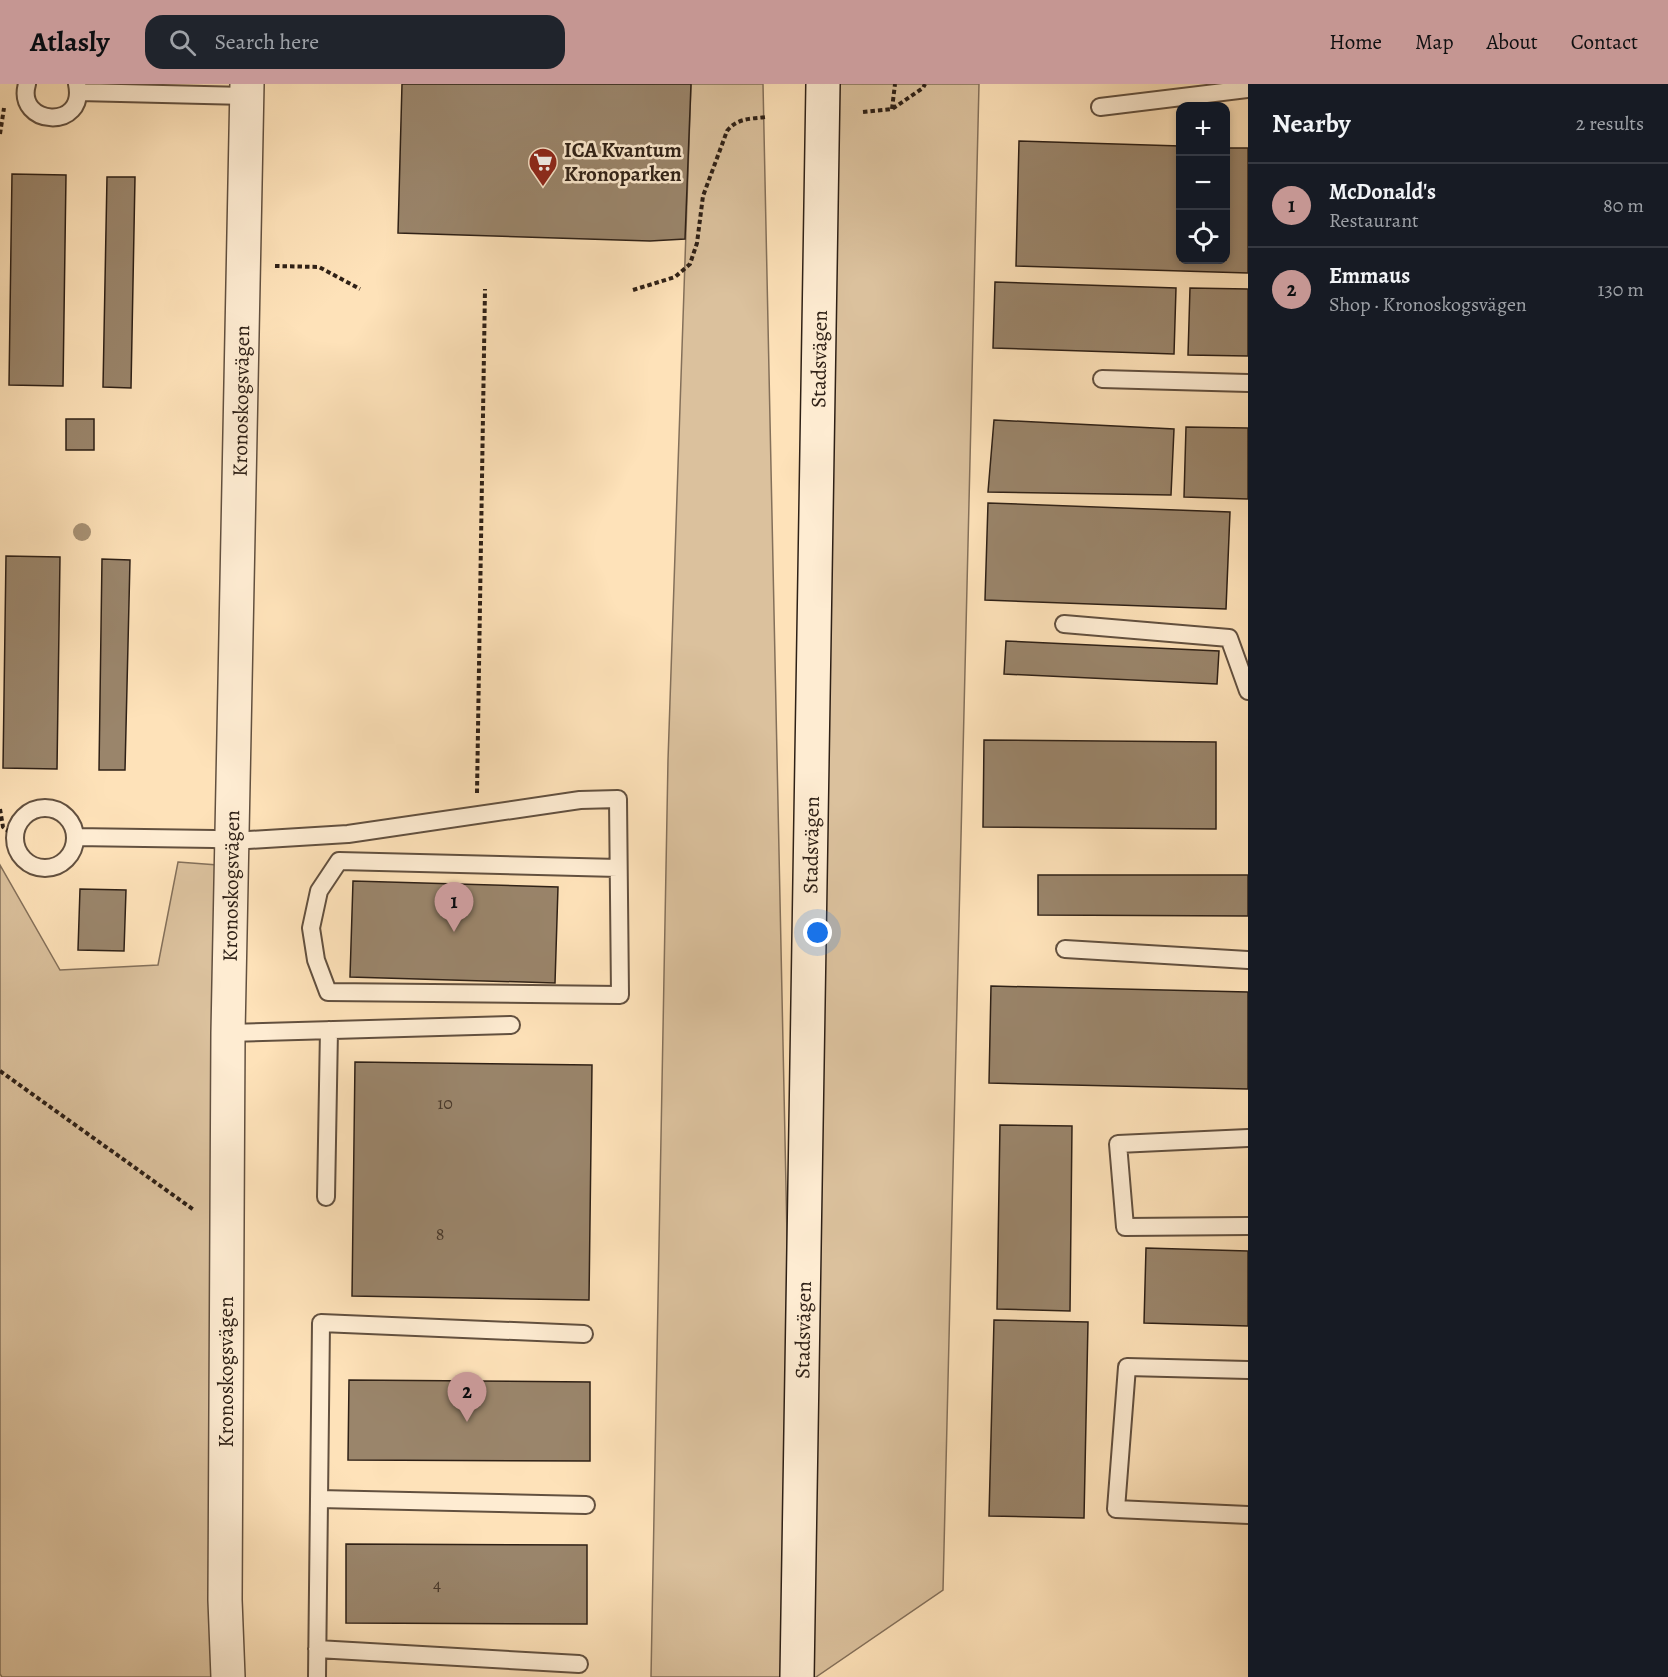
<!DOCTYPE html>
<html lang="en">
<head>
<meta charset="utf-8">
<style>
	:root { --surface:#171b24; --page:#20242c; --text:#f1f3f6; --muted:#9ea1a6; --line:#363941; --accent:#c59692 }
	body { margin:0; font-family:Alegreya,serif; background:var(--page); color:var(--text) }
	.controls { position:absolute; right:18px; top:18px; display:grid; overflow:hidden; border-radius:12px; box-shadow:0 3px 9px #0003 }
	.controls button { width:54px; height:54px; display:grid; place-items:center; padding:0; border:0; border-bottom:2px solid var(--line); background:var(--surface); color:var(--text); font:30px sans-serif }
	.you { position:absolute; left:818px; top:849px; width:21px; height:21px; margin:-15px; border:4px solid #fff; border-radius:50%; background:#1a73e8; box-shadow:0 0 0 9px #1a73e833 }
	.badge { display:grid; place-items:center; width:39px; height:39px; border-radius:50%; background:var(--accent); color:#111; font-size:20px; font-weight:700 }
	.pin { position:absolute; translate:-50% -50px; filter:drop-shadow(0 2px 3px #0008) }
	.pin::after { content:''; position:absolute; top:32px; width:21px; height:18px; background:inherit; clip-path:polygon(0 0,100% 0,50% 100%) }
	.list { margin:0; padding:0; list-style:none }
	h2 { display:flex; justify-content:space-between; align-items:center; height:78px; margin:0; padding:0 24px; font-size:26px }
	h2 small { font-size:20px; font-weight:400; color:var(--muted) }
	.list li { display:grid; grid-template-columns:39px 1fr auto; gap:18px; align-items:center; box-sizing:border-box; height:84px; padding:0 24px; border-top:2px solid var(--line) }
	.list b { display:block; font-size:22px; white-space:nowrap }
	.list p { margin:0; font-size:20px; white-space:nowrap; color:var(--muted) }
	.list em { font-size:20px; font-style:normal; color:var(--muted) }
	.icon { flex:none; width:33px; height:33px; fill:none; stroke:currentColor; stroke-width:2; stroke-linecap:round; stroke-linejoin:round }
	.map { position:relative; flex:none; width:1248px; height:1593px; overflow:hidden }
	header { display:flex; align-items:center; gap:36px; box-sizing:border-box; height:84px; padding:0 30px; background:var(--accent); color:#111 }
	header strong { font-size:28px }
	nav { display:flex; gap:33px; margin-inline-start:auto; font-size:21px }
	.search { width:420px; height:54px; background:var(--page); display:flex; align-items:center; gap:15px; box-sizing:border-box; padding:0 21px; border-radius:18px; color:var(--muted); font-size:22px }
	main { display:flex }
	aside { flex:1; background:var(--surface) }
	.map>svg:first-child { display:block }
	.green { fill:#dbc19d; stroke:#84705a; stroke-width:1.5 }
	.building { fill:#9a856b; stroke:#2e2016; stroke-width:1.5 }
	.lines { fill:none; stroke-linecap:round; stroke-linejoin:round }
	.service-casing { stroke:#62503f; stroke-width:20 }
	.minor-casing { stroke:#62503f; stroke-width:36 }
	.secondary-casing { stroke:#2e2016; stroke-width:36 }
	.path { stroke:#2e2016; stroke-width:4; stroke-dasharray:4.5 3; stroke-linecap:butt }
	.service { stroke:#feecd2; stroke-width:16 }
	.minor { stroke:#feecd2; stroke-width:33 }
	.secondary { stroke:#feecd2; stroke-width:33 }
	.tree { fill:#a89275 }
	.labels { text-anchor:middle; stroke-width:5; stroke-linejoin:round; paint-order:stroke }
	.number-label { font-size:18px; fill:#49392b }
	.poi-label { font-size:21px; font-weight:bold; fill:#2e2016; stroke:#feecd2; text-anchor:start }
	.street-label { font-size:21px; fill:#2e2016; stroke:#feecd2 }
</style>
</head>
<body>
<header>
<strong>Atlasly</strong>
<div class="search"><svg class="icon" aria-label="search" viewBox="0 0 24 24"><circle cx="10" cy="10" r="6"/><path d="M15 15l6 6"/></svg>Search here</div>
<nav><a>Home</a><a>Map</a><a>About</a><a>Contact</a></nav>
</header>
<main>
<div class="map">
<svg width="1248" height="1593" viewBox="0 0 1248 1593">
	<rect width="100%" height="100%" fill="#fee2b9"/>
	<filter id="stains"><feTurbulence type="fractalNoise" baseFrequency=".00333" numOctaves="4"/><feColorMatrix values="0 0 0 0 .2 0 0 0 0 .09 0 0 0 0 .02 0 0 0 .5 -.17"/></filter>
	<radialGradient id="worn" r=".72"><stop offset=".6" stop-color="#630" stop-opacity="0"/><stop offset="1" stop-color="#630" stop-opacity=".3"/></radialGradient>
	<path class="green" d="M 691,0 L 763,0 L 796,1583 L 823,0 L 979,0 L 943,1506 L 816,1593 L 651,1593 L 668,676 Z
		M 178,778 L 231,782 L 228,1593 L 2,1593 L 0,1590 L 0,781 L 60,886 L 158,881 Z"/>
	<path class="building" d="M 402,0 L 691,0 L 685,155 L 650,157 L 398,149 Z
		M 1019,57 L 1180,62 L 1180,176 L 1226,176 L 1226,64 L 1248,64 L 1248,189 L 1016,182 Z
		M 12,90 L 66,91 L 63,302 L 9,301 Z
		M 107,93 L 135,93 L 131,304 L 103,303 Z
		M 995,198 L 1176,204 L 1174,270 L 993,264 Z
		M 1190,204 L 1248,205 L 1248,272 L 1188,271 Z
		M 66,335 L 94,335 L 94,366 L 66,366 Z
		M 994,336 L 1174,345 L 1171,411 L 988,408 Z
		M 1186,343 L 1248,344 L 1248,415 L 1184,413 Z
		M 988,419 L 1230,428 L 1226,525 L 985,516 Z
		M 6,472 L 60,473 L 57,685 L 3,684 Z
		M 102,475 L 130,476 L 125,686 L 99,686 Z
		M 1006,557 L 1219,567 L 1217,600 L 1004,590 Z
		M 984,656 L 1216,658 L 1216,745 L 983,743 Z
		M 1038,791 L 1248,791 L 1248,832 L 1038,831 Z
		M 353,797 L 558,803 L 555,899 L 350,893 Z
		M 80,805 L 126,806 L 124,867 L 78,866 Z
		M 991,902 L 1248,908 L 1248,1005 L 989,999 Z
		M 355,978 L 592,981 L 589,1216 L 352,1212 Z
		M 1000,1041 L 1072,1042 L 1070,1227 L 997,1225 Z
		M 1146,1164 L 1248,1167 L 1248,1242 L 1144,1239 Z
		M 994,1236 L 1088,1238 L 1084,1434 L 989,1432 Z
		M 349,1296 L 590,1298 L 590,1377 L 348,1376 Z
		M 346,1460 L 587,1461 L 587,1540 L 346,1539 Z"/>
	<g class="lines">
		<g class="service-casing">
			<path id="service" d="M 27,0 C 15,42 87,47 77,0
				M 79,8 L 246,12
				M 1100,23 L 1248,5
				M 1102,295 L 1248,299
				M 1064,540 L 1229,554 L 1248,607
				M15 754a30 30 0 1 1 60 0a30 30 0 1 1-60 0Z
				M 75,753 L 214,755 L 232,757 L 348,750 L 580,716 L 618,715 L 620,911 L 328,908 L 316,876 L 311,844 L 319,807 L 339,777 L 618,784
				M 1065,865 L 1248,876
				M 228,949 L 511,941
				M 1248,1054 L 1118,1060 L 1125,1143 L 1248,1142
				M 326,1113 L 329,946
				M 1248,1286 L 1127,1283 L 1116,1425 L 1248,1431
				M 319,1415 L 586,1421
				M 317,1565 L 579,1580
				M 317,1593 L 321,1239 L 584,1250"/>
		</g>
		<g class="minor-casing">
			<path id="minor" d="M 228,1593 L 225,1516 L 228,949 L 247,0"/>
		</g>
		<g class="secondary-casing">
			<path id="secondary" d="M 797,1593 L 823,0"/>
		</g>
		<path class="path" d="M 892,25 L 895,0
			M 863,28 L 892,25 L 923,4 L 925,0
			M 0,50 L 4,24
			M 275,182 L 319,183 L 360,205
			M 633,206 L 675,193 L 690,180 L 697,159 L 703,112 L 727,47 C 737,34 750,35 766,33
			M 477,709 L 485,205
			M 0,725 L 3,743 L 15,752
			M 0,987 L 194,1126"/>
		<use href="#service" class="service"/>
		<use href="#minor" class="minor"/>
		<use href="#secondary" class="secondary"/>
	</g>
	<circle class="tree" cx="82" cy="448" r="9"/>
	<defs>
		<g id="supermarket-pin" transform="scale(1.5)"><path d="M0 17L-7.5 6A9.5 9.5 0 1 1 7.5 6Z" fill="#8f2418" stroke="#feecd2"/><path d="M-6-5.5h2.5l.6 2H6L4.5 2H-2.5L-4.4-4H-6ZM-1.5 3.2a1.3 1.3 0 1 0 .1 0ZM3 3.2a1.3 1.3 0 1 0 .1 0Z" fill="#fff"/></g>
	</defs>
	<g fill-rule="evenodd">
		<use href="#supermarket-pin" x="543" y="78"/>
	</g>
	<g class="labels">
		<g class="number-label">
			<text x="445" y="1025">10</text>
			<text x="440" y="1156">8</text>
			<text x="437" y="1506">4</text>
		</g>
		<g class="poi-label">
			<text x="564" y="73">ICA Kvantum<tspan x="564" dy="24">Kronoparken</tspan></text>
		</g>
		<g class="street-label">
			<text transform="translate(819 275) rotate(-89)" y="7">Stadsvägen</text>
			<text transform="translate(241 317) rotate(-89)" y="7">Kronoskogsvägen</text>
			<text transform="translate(811 761) rotate(-89)" y="7">Stadsvägen</text>
			<text transform="translate(231 802) rotate(-89)" y="7">Kronoskogsvägen</text>
			<text transform="translate(803 1246) rotate(-89)" y="7">Stadsvägen</text>
			<text transform="translate(226 1288) rotate(-90)" y="7">Kronoskogsvägen</text>
		</g>
	</g>
	<rect width="100%" height="100%" filter="url(#stains)"/>
	<rect width="100%" height="100%" fill="url(#worn)"/>
</svg>
<div class="controls">
<button>+</button>
<button>−</button>
<button><svg class="icon" aria-label="locate" viewBox="0 0 24 24"><circle cx="12" cy="12" r="6"/><path d="M12 2v4M12 18v4M2 12h4M18 12h4"/></svg></button>
</div>
<div class="you"></div>
<div class="pin badge" style="left:454px;top:848px">1</div>
<div class="pin badge" style="left:467px;top:1338px">2</div>
</div>
<aside>
<h2>Nearby<small>2 results</small></h2>
<ul class="list">
<li><span class="badge">1</span><div><b>McDonald's</b><p>Restaurant</p></div><em>80 m</em></li>
<li><span class="badge">2</span><div><b>Emmaus</b><p>Shop · Kronoskogsvägen</p></div><em>130 m</em></li>
</ul>
</aside>
</main>
</body>
</html>
